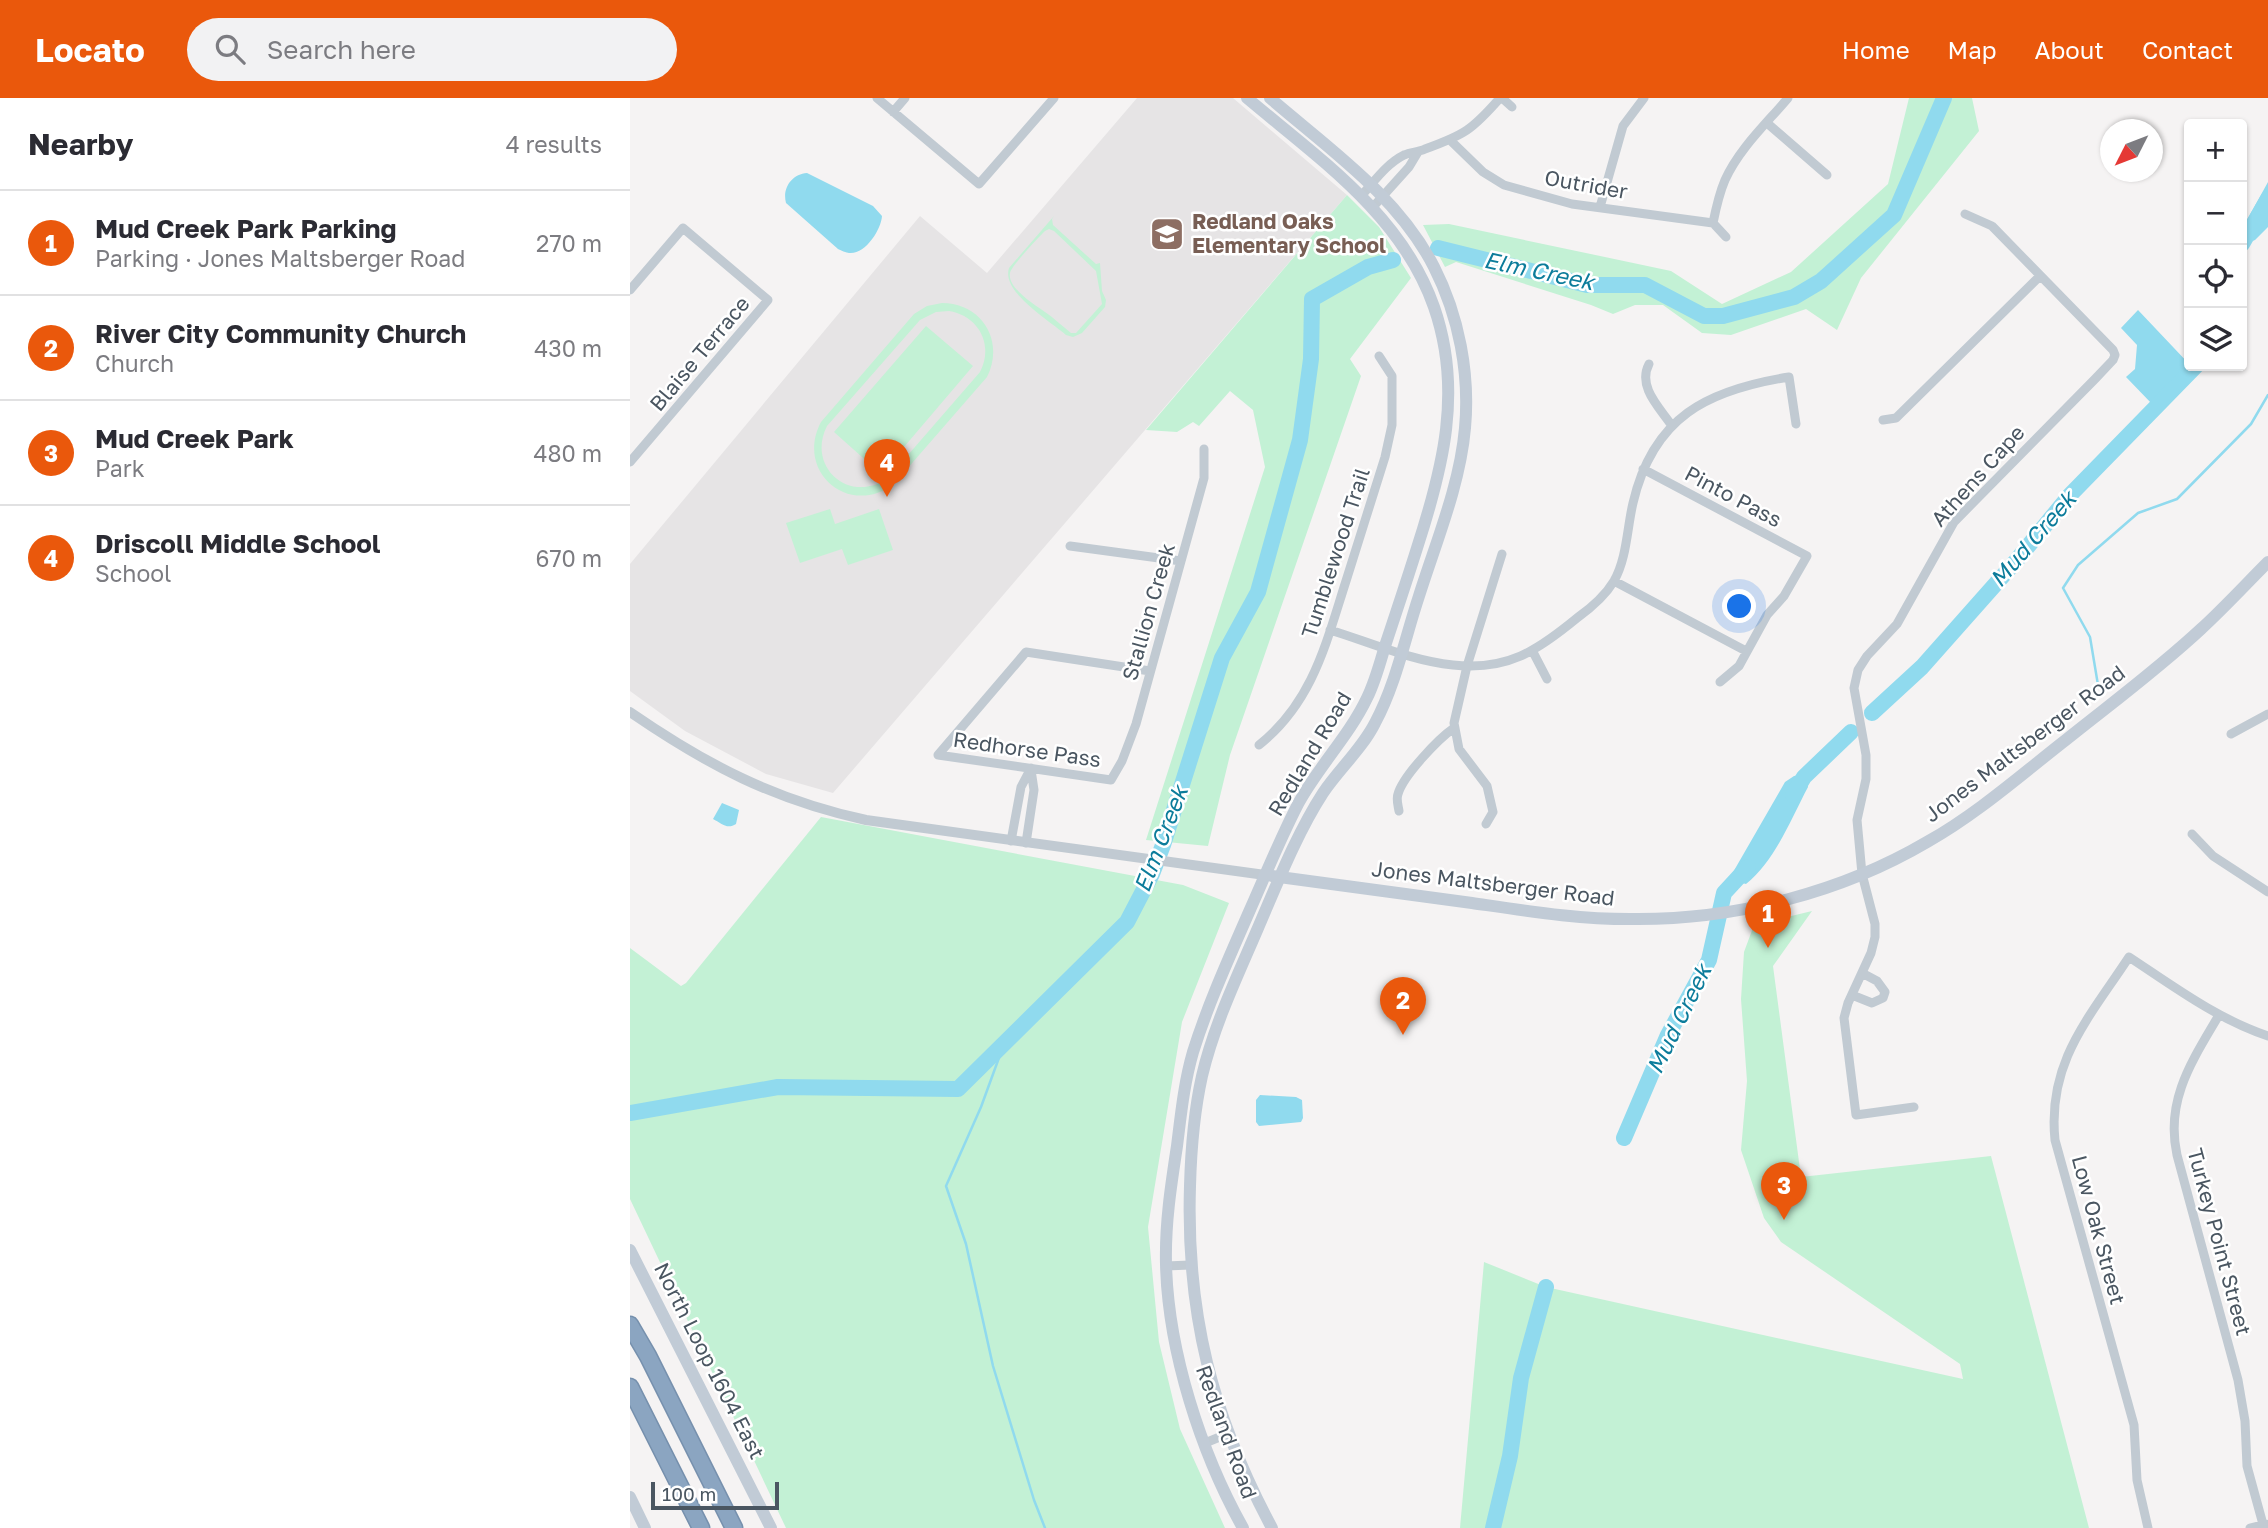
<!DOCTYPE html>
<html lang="en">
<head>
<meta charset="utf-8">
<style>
	:root { --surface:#fff; --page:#f2f2f3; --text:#2b2b33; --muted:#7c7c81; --line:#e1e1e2; --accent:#ea580c }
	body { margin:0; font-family:"Golos Text",sans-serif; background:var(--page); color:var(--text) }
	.controls { position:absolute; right:21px; top:21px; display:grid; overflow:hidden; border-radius:7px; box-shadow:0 2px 5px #0004 }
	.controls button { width:63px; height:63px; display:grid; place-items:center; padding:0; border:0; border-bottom:2px solid var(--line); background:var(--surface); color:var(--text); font:35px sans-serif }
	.compass { position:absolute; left:1470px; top:21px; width:63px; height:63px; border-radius:50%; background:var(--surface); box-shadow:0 2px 5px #0004; rotate:228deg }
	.scale { position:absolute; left:21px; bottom:18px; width:128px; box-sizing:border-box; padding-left:7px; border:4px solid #4a5661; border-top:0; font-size:19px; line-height:24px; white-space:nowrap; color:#4a5661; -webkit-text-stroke:5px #fff; paint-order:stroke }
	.you { position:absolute; left:1110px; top:509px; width:24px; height:24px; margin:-18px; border:5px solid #fff; border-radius:50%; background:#1a73e8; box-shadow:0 0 0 10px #1a73e833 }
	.badge { display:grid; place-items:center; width:46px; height:46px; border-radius:50%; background:var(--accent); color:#fff; font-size:23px; font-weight:700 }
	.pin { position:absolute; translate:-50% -58px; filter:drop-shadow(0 2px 4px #0008) }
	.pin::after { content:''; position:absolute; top:37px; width:24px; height:21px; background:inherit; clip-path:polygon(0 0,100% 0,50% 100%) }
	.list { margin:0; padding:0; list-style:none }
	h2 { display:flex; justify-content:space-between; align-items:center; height:91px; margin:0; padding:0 28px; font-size:30px }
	h2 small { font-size:23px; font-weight:400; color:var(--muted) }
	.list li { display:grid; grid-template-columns:46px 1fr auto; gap:21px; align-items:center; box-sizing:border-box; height:105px; padding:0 28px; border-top:2px solid var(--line) }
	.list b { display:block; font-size:26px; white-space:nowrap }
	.list p { margin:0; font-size:23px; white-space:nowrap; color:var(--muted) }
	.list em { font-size:23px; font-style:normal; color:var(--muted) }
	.icon { flex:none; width:38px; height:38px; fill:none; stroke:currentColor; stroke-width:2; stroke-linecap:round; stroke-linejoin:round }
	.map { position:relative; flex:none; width:1638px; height:1430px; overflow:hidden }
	header { display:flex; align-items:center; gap:42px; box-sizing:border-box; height:98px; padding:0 35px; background:var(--accent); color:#fff }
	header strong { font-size:33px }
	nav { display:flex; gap:38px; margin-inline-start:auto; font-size:24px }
	.search { width:490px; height:63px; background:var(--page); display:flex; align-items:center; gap:18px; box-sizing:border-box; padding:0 24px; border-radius:38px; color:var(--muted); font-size:26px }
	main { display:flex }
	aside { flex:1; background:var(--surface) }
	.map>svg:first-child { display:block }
	.education { fill:#e6e4e5 }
	.green { fill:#c3f1d5; fill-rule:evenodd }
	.water { fill:#90daee }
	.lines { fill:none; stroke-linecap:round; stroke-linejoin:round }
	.stream { stroke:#90daee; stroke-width:2.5 }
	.river { stroke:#90daee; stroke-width:16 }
	.motorway-casing { stroke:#7690ad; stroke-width:19 }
	.minor { stroke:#c1cad2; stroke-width:9 }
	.tertiary { stroke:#c1cad2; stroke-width:10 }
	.secondary { stroke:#c1cbd6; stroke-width:12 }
	.motorway { stroke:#8ba5c1; stroke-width:16 }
	.labels { text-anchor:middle; stroke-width:5; stroke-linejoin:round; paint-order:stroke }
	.street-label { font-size:21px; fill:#4a5661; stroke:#fff }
	.education-label { font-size:21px; font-weight:bold; fill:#785e54; stroke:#fff; text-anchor:start }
	.water-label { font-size:23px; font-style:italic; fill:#0c7c9b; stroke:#fff }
</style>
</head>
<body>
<header>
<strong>Locato</strong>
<div class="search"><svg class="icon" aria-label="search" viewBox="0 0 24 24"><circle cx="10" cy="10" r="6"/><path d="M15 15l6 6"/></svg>Search here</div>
<nav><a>Home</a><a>Map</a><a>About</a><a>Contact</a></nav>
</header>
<main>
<aside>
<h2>Nearby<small>4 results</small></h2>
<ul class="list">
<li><span class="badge">1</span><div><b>Mud Creek Park Parking</b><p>Parking · Jones Maltsberger Road</p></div><em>270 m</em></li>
<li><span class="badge">2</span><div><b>River City Community Church</b><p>Church</p></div><em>430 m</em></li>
<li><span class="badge">3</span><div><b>Mud Creek Park</b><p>Park</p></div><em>480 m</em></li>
<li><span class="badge">4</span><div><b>Driscoll Middle School</b><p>School</p></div><em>670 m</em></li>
</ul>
</aside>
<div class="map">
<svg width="1638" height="1430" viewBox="0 0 1638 1430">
	<rect width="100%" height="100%" fill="#f5f3f3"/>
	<path class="education" d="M 507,0 L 603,0 L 717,97 L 203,695 L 136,676 L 55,633 L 0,593 L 0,466 L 290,118 L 357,175 Z"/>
	<path class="green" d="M 1279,0 L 1342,0 L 1349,33 L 1231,180 L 1207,232 L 1176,211 L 1101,237 L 1072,235 L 1033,207 L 1005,207 L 983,216 L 961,207 L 826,164 L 815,169 L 793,127 L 819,126 L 1041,173 L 1092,206 L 1161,174 L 1258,86 Z
		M 717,97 L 749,129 L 781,180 L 720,261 L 731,278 L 600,657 L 578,748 L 516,742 L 635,369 L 623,312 L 600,293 L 569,328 L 563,324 L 547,334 L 516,332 Z
		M 424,118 L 422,121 L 423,127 L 466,166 L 470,165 L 472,193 L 476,202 L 475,209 L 452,235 L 443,239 L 436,237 C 420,223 371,194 379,170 ZM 419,131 L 424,133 L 466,173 L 472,206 L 446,235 L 441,235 C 432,228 424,220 415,214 C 405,207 377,190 380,175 C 382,167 408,140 415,133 Z
		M 312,205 C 352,205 375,243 357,279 L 263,387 C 218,419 165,373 191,324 L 284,216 L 297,208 ZM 319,213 C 349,218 364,247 350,274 L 258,380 C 220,407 176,369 197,328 L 290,222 L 306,214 Z
		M 296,228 L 343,268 L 251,376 L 204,334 Z
		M 200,411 L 205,426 L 249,411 L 263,452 L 218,467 L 212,451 L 170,465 L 156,425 Z
		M 191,719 L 553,787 L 599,805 L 552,924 L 518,1129 L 529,1244 L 550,1331 L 595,1430 L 156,1430 L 0,1101 L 0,850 L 51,888 L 56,885 Z
		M 1182,813 L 1143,868 L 1171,1079 L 1361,1058 L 1459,1430 L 830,1430 L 854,1164 L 916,1189 L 1333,1281 L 1330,1266 L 1151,1144 L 1134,1120 L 1111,1052 L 1117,983 L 1111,901 L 1114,854 L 1124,827 Z"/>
	<path class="water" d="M 177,75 L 243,108 L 252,118 C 251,132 235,157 219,155 C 217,155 210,152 208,151 L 156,105 C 152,90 162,76 177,75 Z
		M 1638,84 L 1638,129 L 1625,142 L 1618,145 L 1612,141 L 1612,131 Z
		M 1508,212 L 1561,268 L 1523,307 L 1496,279 L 1505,271 L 1507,247 L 1491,230 Z
		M 1171,677 L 1177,682 L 1178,689 C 1161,721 1145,763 1116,786 L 1100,782 L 1102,776 L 1155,684 L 1164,678 Z
		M 92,705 L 109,712 L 106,726 C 97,732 91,725 83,721 Z
		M 630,997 L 666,999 L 672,1002 L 673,1020 L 671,1024 L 629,1028 L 626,1024 L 626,1002 Z"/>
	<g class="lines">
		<path class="stream" d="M 1468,587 L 1460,539 L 1433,490 L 1448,467 L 1508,415 L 1547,401 L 1621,326 L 1638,297
			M 374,946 L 351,1009 L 316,1088 L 336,1146 L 363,1268 L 404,1402 L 415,1430"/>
		<path class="river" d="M 1612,146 L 1638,101
			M 808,150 L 957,187 L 1015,187 L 1074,218 L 1093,218 L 1164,199 L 1191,183 L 1264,117 L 1314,0
			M 1242,615 L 1292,569 L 1386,463 L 1440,397 L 1566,268
			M 1163,697 L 1174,679 L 1221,634
			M 0,1015 L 148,989 L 328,991 L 497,824 L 522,776 L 533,747 L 592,560 L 628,494 L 670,342 L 681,261 L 682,201 L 738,169 L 763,162
			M 994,1040 L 1038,937 L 1079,862 L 1094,795 L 1118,769
			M 863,1430 L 880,1358 L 891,1280 L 916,1189"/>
		<g class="motorway-casing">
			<path id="motorway" d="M 0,1227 L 18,1258 L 104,1430
				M 0,1289 L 71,1430"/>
		</g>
		<path class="minor" d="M 247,0 L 349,86 L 424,0
			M 872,0 L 882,9
			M 263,14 L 275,0
			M 1137,25 L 1197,77
			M 820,42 L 853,74 L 874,87 L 942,106 L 1083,125 L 1096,139
			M 731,98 C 744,84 756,66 774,57 C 781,54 789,54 795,51 C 834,37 842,32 870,0
			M 743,109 L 779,69 L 788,54
			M 970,109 L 993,28 L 1014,0
			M 1083,125 C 1086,110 1089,96 1095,82 C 1109,51 1136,26 1158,0
			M 0,192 L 53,130 L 138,202 L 0,364
			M 1019,266 C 1007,289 1030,310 1042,328
			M 1253,322 L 1266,320 L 1410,178
			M 1013,371 L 1177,458 L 1154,498 L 1137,517 L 1109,568 L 1090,584
			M 440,448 L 551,463
			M 984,483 L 1116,553
			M 700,532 C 739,544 782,563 823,567 C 877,573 907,553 947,520 C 961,510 975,498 984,483 C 997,460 997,430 1003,405 C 1023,319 1077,292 1159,279 L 1166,326
			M 903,554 L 917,581
			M 1601,636 L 1638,616
			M 629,647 C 683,604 696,545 716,483 C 729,442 742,400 755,359 L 762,327 L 762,278 L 749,258
			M 308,657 L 481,682 L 492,663 L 506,626 L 574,380 L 574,351
			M 308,657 L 396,554 L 520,573
			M 769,713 C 768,707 766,701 768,696 C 773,678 808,641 824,630
			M 856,726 L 863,714 L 857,688 L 829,651 L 824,625 L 837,568 L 872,456
			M 1562,736 L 1583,758 L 1638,794
			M 381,743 L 391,689 L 401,670
			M 396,745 L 404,692 L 401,672
			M 1222,897 L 1242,905 L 1253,900 L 1255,894 L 1247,883 L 1232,875
			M 1589,917 C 1562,963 1535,1002 1547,1057 L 1608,1282 L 1615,1323 L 1617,1368 L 1634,1430
			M 1284,1009 L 1226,1017 L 1214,920 L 1218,905 L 1241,855 L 1245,839 L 1245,826 L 1232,776 L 1227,722 L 1236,681 L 1236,657 L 1224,590 L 1228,572 L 1237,558 L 1267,526 L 1324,424 L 1465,281 L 1483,262 L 1485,257 L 1483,252 L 1362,128 L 1335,116
			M 536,1168 L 560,1167
			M 575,1345 L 597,1336
			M 1518,1430 L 1507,1382 L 1504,1327 L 1425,1042 C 1417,964 1459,920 1499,859 C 1543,888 1587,921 1638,938
			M 1620,1430 L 1636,1426"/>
		<path class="tertiary" d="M 0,614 C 77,667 144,702 236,722 L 635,777"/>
		<path class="secondary" d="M 640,0 C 699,51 768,98 804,169 C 829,218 840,276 835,330 C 830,387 806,444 789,498 C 775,540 766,586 745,625 C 732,651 709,671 693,695 C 667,735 647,786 628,830 C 607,879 584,927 572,978 C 564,1014 561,1051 560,1088 C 556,1215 582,1318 642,1430
			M 642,778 C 708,787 775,796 842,805 C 897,813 952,822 1008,821 C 1108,821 1212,794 1297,744 C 1347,716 1392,676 1437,641 C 1482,605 1528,571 1571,531 C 1594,510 1616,486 1638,464
			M 0,1152 L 141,1430
			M 0,1399 L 15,1430
			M 613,1430 C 571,1355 538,1253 536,1166 C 535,1126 541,1087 547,1048 C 551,1016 554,985 563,954 C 578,906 599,860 619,814 C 635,778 650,741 668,706 C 688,669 719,638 737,600 C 745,584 750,565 755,548 C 766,515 777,482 787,450 C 813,370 833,292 804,209 C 772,117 688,60 617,0"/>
		<use href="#motorway" class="motorway"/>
	</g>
	<defs>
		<g id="school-square" transform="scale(1.75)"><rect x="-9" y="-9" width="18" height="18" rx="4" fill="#8d6e63" stroke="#fff"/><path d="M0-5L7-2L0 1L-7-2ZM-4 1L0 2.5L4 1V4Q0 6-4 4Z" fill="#fff"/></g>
	</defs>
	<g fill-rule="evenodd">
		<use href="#school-square" x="537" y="136"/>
	</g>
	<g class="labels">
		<g class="street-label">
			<text transform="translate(956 87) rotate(10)" y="7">Outrider</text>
			<text transform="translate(70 256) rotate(-50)" y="7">Blaise Terrace</text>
			<text transform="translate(1348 378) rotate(-48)" y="7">Athens Cape</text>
			<text transform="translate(1103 399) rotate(28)" y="7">Pinto Pass</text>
			<text transform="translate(706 455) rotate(-72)" y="7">Tumblewood Trail</text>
			<text transform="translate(519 514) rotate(-74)" y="7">Stallion Creek</text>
			<text transform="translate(1395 646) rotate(-37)" y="7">Jones Maltsberger Road</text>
			<text transform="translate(397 652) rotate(8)" y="7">Redhorse Pass</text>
			<text transform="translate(680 656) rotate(-59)" y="7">Redland Road</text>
			<text transform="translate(863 786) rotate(7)" y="7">Jones Maltsberger Road</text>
			<text transform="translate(1468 1132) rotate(75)" y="7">Low Oak Street</text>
			<text transform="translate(1589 1144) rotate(75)" y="7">Turkey Point Street</text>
			<text transform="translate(79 1263) rotate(63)" y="7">North Loop 1604 East</text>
			<text transform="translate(596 1334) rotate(70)" y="7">Redland Road</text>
		</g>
		<g class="education-label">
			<text x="562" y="131">Redland Oaks<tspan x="562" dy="24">Elementary School</tspan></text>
		</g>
		<g class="water-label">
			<text transform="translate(909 173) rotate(12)" y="8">Elm Creek</text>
			<text transform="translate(1403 441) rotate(-49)" y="8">Mud Creek</text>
			<text transform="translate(531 741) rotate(-69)" y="8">Elm Creek</text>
			<text transform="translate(1049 921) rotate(-64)" y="8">Mud Creek</text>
		</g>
	</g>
</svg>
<div class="controls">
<button>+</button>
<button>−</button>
<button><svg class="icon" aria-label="locate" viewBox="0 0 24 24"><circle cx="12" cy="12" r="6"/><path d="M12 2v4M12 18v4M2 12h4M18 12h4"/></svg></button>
<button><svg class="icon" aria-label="layers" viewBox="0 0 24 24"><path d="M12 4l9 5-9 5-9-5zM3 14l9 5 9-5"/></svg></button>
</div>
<svg class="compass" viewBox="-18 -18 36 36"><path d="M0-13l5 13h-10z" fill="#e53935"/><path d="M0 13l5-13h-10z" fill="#7c7c81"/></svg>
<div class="scale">100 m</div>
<div class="you"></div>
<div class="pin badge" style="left:1138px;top:850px">1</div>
<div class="pin badge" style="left:773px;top:937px">2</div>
<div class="pin badge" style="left:1154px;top:1122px">3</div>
<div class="pin badge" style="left:257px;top:399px">4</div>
</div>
</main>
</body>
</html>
